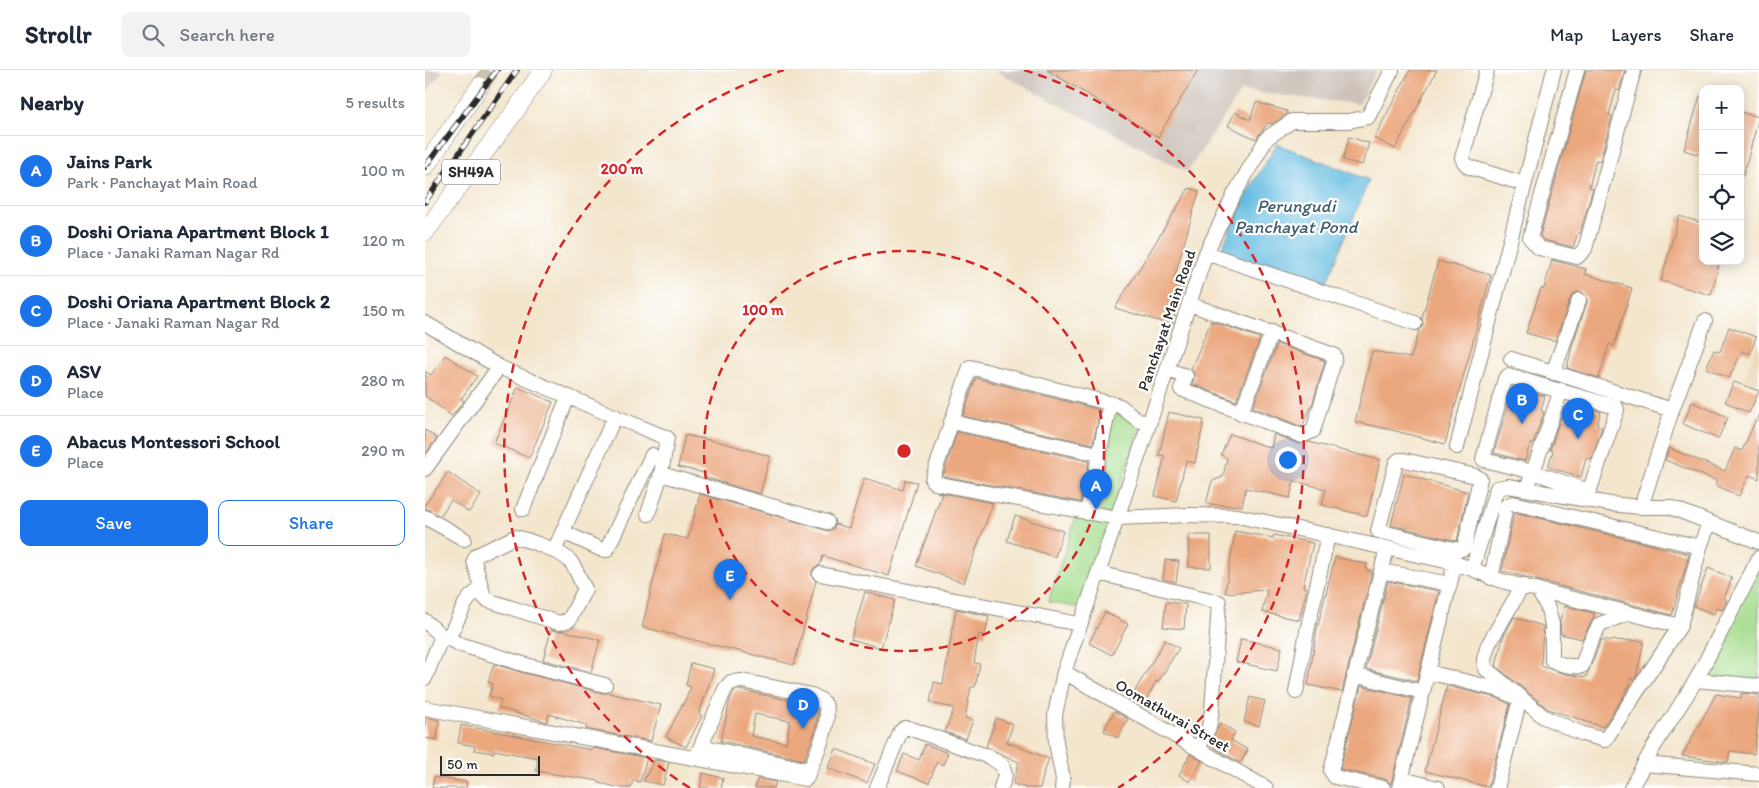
<!DOCTYPE html>
<html lang="en">
<head>
<meta charset="utf-8">
<style>
	:root { --surface:#fff; --page:#f2f2f3; --text:#1f2937; --muted:#747a83; --line:#e0e1e3; --accent:#1a73e8 }
	body { margin:0; font-family:Itim,sans-serif; background:var(--page); color:var(--text) }
	.controls { position:absolute; right:15px; top:15px; display:grid; overflow:hidden; border-radius:10px; box-shadow:0 2px 12px #0003 }
	.controls button { width:45px; height:45px; display:grid; place-items:center; padding:0; border:0; border-bottom:1px solid var(--line); background:var(--surface); color:var(--text); font:25px sans-serif }
	.scale { position:absolute; left:15px; bottom:12px; width:100px; box-sizing:border-box; padding-left:5px; border:2px solid #2b2b2b; border-top:0; font-size:14px; line-height:18px; white-space:nowrap; color:#2b2b2b; -webkit-text-stroke:4px #fff; paint-order:stroke }
	.you { position:absolute; left:862px; top:389px; width:18px; height:18px; margin:-12px; border:4px solid #fff; border-radius:50%; background:#1a73e8; box-shadow:0 0 0 8px #1a73e833 }
	.badge { display:grid; place-items:center; width:32px; height:32px; border-radius:50%; background:var(--accent); color:#fff; font-size:16px; font-weight:700 }
	.pin { position:absolute; translate:-50% -41px; filter:drop-shadow(0 1px 2px #0008) }
	.pin::after { content:''; position:absolute; top:26px; width:18px; height:15px; background:inherit; clip-path:polygon(0 0,100% 0,50% 100%) }
	.list { margin:0; padding:0; list-style:none }
	h2 { display:flex; justify-content:space-between; align-items:center; height:65px; margin:0; padding:0 20px; font-size:21px }
	h2 small { font-size:16px; font-weight:400; color:var(--muted) }
	.list li { display:grid; grid-template-columns:32px 1fr auto; gap:15px; align-items:center; box-sizing:border-box; height:70px; padding:0 20px; border-top:1px solid var(--line) }
	.list b { display:block; font-size:19px; white-space:nowrap }
	.list p { margin:0; font-size:16px; white-space:nowrap; color:var(--muted) }
	.list em { font-size:16px; font-style:normal; color:var(--muted) }
	.actions { display:flex; gap:10px; padding:15px 20px }
	.actions a { flex:1; padding:11px 0; border:1px solid var(--accent); border-radius:10px; text-align:center; font-size:18px; color:var(--accent) }
	.actions .main { background:var(--accent); color:#fff }
	.icon { flex:none; width:28px; height:28px; fill:none; stroke:currentColor; stroke-width:2; stroke-linecap:round; stroke-linejoin:round }
	.map { position:relative; flex:none; width:1334px; height:718px; overflow:hidden }
	header { display:flex; align-items:center; gap:30px; box-sizing:border-box; height:70px; padding:0 25px; background:var(--surface); border-bottom:1px solid var(--line) }
	header strong { font-size:24px }
	nav { display:flex; gap:28px; margin-inline-start:auto; font-size:18px }
	.search { width:350px; height:45px; background:var(--page); display:flex; align-items:center; gap:12px; box-sizing:border-box; padding:0 18px; border-radius:10px; color:var(--muted); font-size:19px }
	main { display:flex }
	aside { flex:1; background:var(--surface) }
	.map>svg:first-child { display:block }
	.built { fill:#eed7bb }
	.industrial { fill:#ccc2b9 }
	.green { fill:#a5dd8e; stroke:#68845c }
	.water { fill:#64bce1; stroke:#487486 }
	.building { fill:#eba87f; fill-rule:evenodd }
	.lines { fill:none; stroke-linecap:round; stroke-linejoin:round }
	.major-tunnel { stroke:#cbc1ad; stroke-width:18; stroke-dasharray:18 9; stroke-linecap:butt }
	.minor-casing { stroke:#8f887c; stroke-width:16 }
	.major-casing { stroke:#8f887c; stroke-width:19 }
	.minor { stroke:#fff; stroke-width:14 }
	.major { stroke:#fff; stroke-width:18 }
	.rail-casing { stroke:#2b2b2b; stroke-width:5.5 }
	.rail { stroke:#fff; stroke-width:4; stroke-dasharray:11; stroke-linecap:butt }
	.ring { fill:none; stroke:#d62828; stroke-width:2.5; stroke-dasharray:9 6 }
	.labels { text-anchor:middle; stroke-width:4.5; stroke-linejoin:round; paint-order:stroke }
	.shield { fill:#fff; stroke:#6b6b6b; stroke-width:1 }
	.shield-label { font-size:15px; font-weight:bold; fill:#2b2b2b }
	.street-label { font-size:16px; fill:#2b2b2b; stroke:#fff }
	.water-label { font-size:18px; font-style:italic; fill:#3f5e6b; stroke:#fff }
	.centre { fill:#d62828; stroke:#fff; stroke-width:2.5 }
	.ring-label { font-size:15px; text-anchor:middle; font-weight:bold; fill:#d62828; stroke:#fff; stroke-width:4.5; stroke-linejoin:round; paint-order:stroke }
</style>
</head>
<body>
<header>
<strong>Strollr</strong>
<div class="search"><svg class="icon" aria-label="search" viewBox="0 0 24 24"><circle cx="10" cy="10" r="6"/><path d="M15 15l6 6"/></svg>Search here</div>
<nav><a>Map</a><a>Layers</a><a>Share</a></nav>
</header>
<main>
<aside>
<h2>Nearby<small>5 results</small></h2>
<ul class="list">
<li><span class="badge">A</span><div><b>Jains Park</b><p>Park · Panchayat Main Road</p></div><em>100 m</em></li>
<li><span class="badge">B</span><div><b>Doshi Oriana Apartment Block 1</b><p>Place · Janaki Raman Nagar Rd</p></div><em>120 m</em></li>
<li><span class="badge">C</span><div><b>Doshi Oriana Apartment Block 2</b><p>Place · Janaki Raman Nagar Rd</p></div><em>150 m</em></li>
<li><span class="badge">D</span><div><b>ASV</b><p>Place</p></div><em>280 m</em></li>
<li><span class="badge">E</span><div><b>Abacus Montessori School</b><p>Place</p></div><em>290 m</em></li>
</ul>
<div class="actions"><a class="main">Save</a><a>Share</a></div>
</aside>
<div class="map">
<svg width="1334" height="718" viewBox="0 0 1334 718">
	<rect width="100%" height="100%" fill="#fff"/>
	<filter id="ink" filterUnits="userSpaceOnUse"><feTurbulence type="fractalNoise" baseFrequency=".02" numOctaves="2"/><feDisplacementMap in="SourceGraphic" scale="10" xChannelSelector="R" yChannelSelector="G"/><feConvolveMatrix kernelMatrix="1 2 1 2 8 2 1 2 1" color-interpolation-filters="sRGB"/></filter>
	<filter id="wash" filterUnits="userSpaceOnUse"><feTurbulence type="fractalNoise" baseFrequency=".0096" numOctaves="4" result="noise"/><feDisplacementMap in="SourceGraphic" scale="20" xChannelSelector="R" yChannelSelector="G"/><feGaussianBlur stdDeviation="1.12" result="paint"/><feColorMatrix in="noise" values="0 0 0 0 0 0 0 0 0 0 0 0 0 0 0 0 0 1.4 0 .05"/><feComposite in="paint" operator="in"/></filter>
	<g filter="url(#wash)">
		<rect width="100%" height="100%" fill="#f3e6cd"/>
		<path class="built" d="M 1334,268 L 1334,316 L 1319,310 Z"/>
		<path class="industrial" d="M 0,0 L 18,0 L 0,25 Z
			M 569,0 L 952,0 L 934,34 L 816,21 L 762,102 Z"/>
		<path class="green" d="M 687,338 L 718,347 L 656,538 L 623,532 Z
			M 1334,496 L 1334,613 L 1278,607 Z"/>
		<path class="water" d="M 852,74 L 944,110 L 900,216 L 795,182 L 820,126 Z"/>
		<g id="blocks">
			<path class="building" d="M 622,0 L 773,0 L 733,67 Z
				M 985,0 L 1012,0 L 970,79 L 949,68 Z
				M 1161,0 L 1200,0 L 1194,21 L 1191,20 L 1184,45 L 1187,46 L 1175,91 L 1171,90 L 1164,117 L 1168,118 L 1155,163 L 1153,163 L 1148,177 L 1119,170 L 1115,166 Z
				M 1275,26 L 1278,26 L 1278,86 L 1259,80 Z
				M 831,32 L 862,41 L 862,44 L 847,54 L 843,53 L 831,69 L 803,56 L 810,42 L 825,50 Z
				M 1315,42 L 1334,47 L 1318,106 L 1315,106 Z
				M 924,67 L 944,73 L 937,95 L 918,90 Z
				M 764,118 L 774,121 L 749,209 L 759,212 L 747,255 L 690,238 Z
				M 1254,146 L 1278,153 L 1278,191 L 1295,191 L 1286,225 L 1236,211 Z
				M 1127,190 L 1161,199 L 1160,204 L 1207,218 L 1189,276 L 1184,274 L 1174,308 L 1142,298 L 1147,276 L 1162,232 L 1162,228 L 1157,222 L 1152,222 L 1146,227 L 1130,271 L 1101,263 L 1116,218 L 1119,219 Z
				M 1013,191 L 1066,205 L 1020,374 L 963,359 L 930,352 L 947,281 L 986,288 L 994,261 L 998,255 L 997,248 Z
				M 786,251 L 835,268 L 811,331 L 767,314 L 770,305 L 766,299 Z
				M 1304,257 L 1331,267 L 1325,284 L 1317,281 L 1304,308 L 1281,298 L 1289,280 L 1295,282 Z
				M 852,274 L 900,291 L 888,332 L 877,357 L 828,337 Z
				M 20,285 L 52,306 L 36,329 L 39,331 L 27,346 L 0,326 L 0,301 L 6,305 Z
				M 551,308 L 675,340 L 668,374 L 538,346 Z
				M 1309,312 L 1334,321 L 1324,343 L 1300,332 Z
				M 93,317 L 128,332 L 104,388 L 69,373 Z
				M 1088,317 L 1120,326 L 1116,341 L 1119,342 L 1108,374 L 1105,374 L 1100,391 L 1069,383 Z
				M 1267,332 L 1303,347 L 1293,369 L 1258,354 Z
				M 1144,333 L 1176,342 L 1172,355 L 1177,357 L 1166,389 L 1161,388 L 1156,407 L 1123,397 L 1128,381 L 1125,380 L 1136,347 L 1140,348 Z
				M 744,342 L 779,350 L 770,393 L 761,391 L 751,431 L 730,426 L 740,386 L 734,385 Z
				M 1334,343 L 1334,409 L 1324,405 L 1314,426 L 1290,415 L 1292,411 L 1240,390 L 1244,378 L 1300,401 L 1310,378 L 1317,381 Z
				M 0,360 L 12,368 L 0,384 Z
				M 532,362 L 664,391 L 655,432 L 518,406 Z
				M 805,364 L 846,378 L 849,364 L 874,374 L 884,372 L 955,390 L 942,446 L 897,435 L 901,419 L 869,411 L 865,428 L 821,418 L 817,436 L 781,434 L 787,411 L 798,407 L 802,388 L 796,385 Z
				M 260,365 L 299,373 L 345,386 L 335,424 L 279,407 L 280,403 L 253,397 Z
				M 23,402 L 56,425 L 44,442 L 26,430 L 15,446 L 0,438 L 0,435 Z
				M 979,404 L 1043,422 L 1032,471 L 966,455 Z
				M 439,408 L 478,420 L 480,410 L 492,412 L 464,506 L 398,486 L 395,495 L 389,498 L 387,502 L 387,507 L 391,511 L 369,595 L 217,557 L 240,464 L 263,469 L 275,424 L 404,461 L 408,459 L 410,454 L 424,458 Z
				M 512,422 L 568,433 L 539,513 L 491,496 L 517,424 Z
				M 1089,442 L 1264,484 L 1247,545 L 1077,501 Z
				M 590,446 L 638,461 L 630,487 L 582,471 Z
				M 810,461 L 848,468 L 849,465 L 888,473 L 878,517 L 882,518 L 874,550 L 837,542 L 842,520 L 800,523 Z
				M 763,465 L 786,465 L 786,498 L 764,497 Z
				M 910,487 L 942,494 L 941,500 L 947,501 L 917,622 L 883,615 L 892,559 Z
				M 740,490 L 754,491 L 751,512 L 738,509 Z
				M 1283,498 L 1307,508 L 1299,528 L 1302,530 L 1297,540 L 1291,538 L 1289,544 L 1269,536 Z
				M 963,511 L 1014,521 L 992,611 L 941,599 Z
				M 440,522 L 470,530 L 456,578 L 426,569 Z
				M 741,532 L 761,534 L 759,559 L 738,557 Z
				M 1139,536 L 1169,543 L 1168,549 L 1157,569 L 1136,564 L 1135,551 Z
				M 531,539 L 564,546 L 560,566 L 554,564 L 549,593 L 555,594 L 550,617 L 546,617 L 540,648 L 548,650 L 541,669 L 520,662 L 529,638 L 505,633 L 509,612 L 518,614 Z
				M 680,542 L 703,554 L 687,585 L 664,573 Z
				M 1089,547 L 1118,556 L 1116,596 L 1140,604 L 1161,607 L 1176,570 L 1219,571 L 1211,607 L 1209,609 L 1206,608 L 1204,618 L 1201,618 L 1200,624 L 1178,657 L 1123,639 L 1071,596 L 1078,567 Z
				M 126,560 L 132,561 L 139,561 L 175,570 L 166,602 L 118,590 Z
				M 816,569 L 857,578 L 852,601 L 811,592 Z
				M 740,570 L 754,578 L 733,612 L 731,611 L 720,633 L 707,626 Z
				M 266,593 L 289,599 L 274,644 L 277,646 L 261,677 L 241,667 L 260,630 L 266,617 L 261,615 Z
				M 69,594 L 99,603 L 178,623 L 184,623 L 236,635 L 226,671 L 161,659 L 161,655 L 124,644 L 122,652 L 74,638 L 76,630 L 64,626 L 68,614 L 63,612 Z
				M 936,616 L 987,628 L 966,714 L 960,709 L 915,699 Z
				M 1022,616 L 1072,628 L 1085,634 L 1063,717 L 1000,701 Z
				M 310,620 L 315,620 L 387,635 L 392,639 L 393,645 L 390,661 L 379,690 L 296,671 L 305,630 ZM 330,644 L 365,651 L 361,673 L 326,666 Z
				M 1317,623 L 1334,625 L 1334,642 L 1329,684 L 1305,681 L 1303,692 L 1257,686 L 1291,624 L 1316,628 Z
				M 825,627 L 840,631 L 834,656 L 819,652 Z
				M 689,641 L 703,649 L 693,668 L 679,661 Z
				M 0,647 L 14,650 L 12,670 L 0,668 Z
				M 571,648 L 588,654 L 582,672 L 624,689 L 618,703 L 619,703 L 615,718 L 602,718 L 588,714 L 594,692 L 561,677 Z
				M 795,653 L 810,662 L 806,670 L 823,680 L 815,693 L 785,675 Z
				M 36,655 L 167,680 L 168,678 L 222,688 L 215,712 L 208,710 L 206,718 L 197,718 L 174,713 L 174,711 L 111,701 L 113,688 L 69,680 L 69,683 L 49,680 L 50,676 L 33,673 Z
				M 500,674 L 523,683 L 518,695 L 512,692 L 504,713 L 472,701 L 479,684 L 494,690 Z
				M 411,679 L 450,694 L 442,713 L 403,698 Z
				M 765,684 L 777,691 L 765,712 L 754,705 Z
				M 230,690 L 244,692 L 238,715 L 218,711 Z
				M 278,703 L 298,708 L 296,718 L 275,718 Z
				M 9,707 L 42,712 L 41,718 L 7,718 Z
				M 332,709 L 351,712 L 349,718 L 330,718 Z"/>
		</g>
	</g>
	<g filter="url(#ink)">
		<use href="#blocks" fill-opacity="0" stroke="#8f887c" stroke-width="1"/>
		<g class="lines">
			<path class="major-tunnel" d="M 55,16 L 66,0"/>
			<g class="minor-casing">
				<path id="minor" d="M 1062,0 L 1037,88 L 1039,92 L 1044,97 L 1099,114
					M 1152,0 L 1105,168 L 1114,178 L 1152,187 L 1160,179 L 1209,0
					M 781,183 L 990,253
					M 1280,251 L 1247,340 L 1216,437 L 1245,437 L 1334,472
					M 0,253 L 74,297 L 179,342 L 242,368 L 236,404 L 223,444
					M 1086,289 L 1247,340
					M 742,300 L 761,306 L 756,319 L 877,366 L 888,361 L 910,288 L 909,285 L 764,234
					M 1128,303 L 1154,230
					M 816,343 L 847,262
					M 526,352 L 674,384
					M 724,354 L 713,350 L 695,336 L 545,297 L 507,410 L 510,413 L 692,448 L 765,445 L 813,446 L 1030,493 L 1047,499 L 1072,418 L 1083,416 L 1185,434 L 1216,437
					M 1032,377 L 1129,0
					M 0,399 L 74,297
					M 236,404 L 402,452
					M 1102,419 L 1108,402 L 1059,390 L 1058,389 L 1080,309 L 1083,306 L 1191,337 L 1192,340 L 1165,419 L 1161,420 L 1108,402 L 1136,320
					M 98,439 L 143,327
					M 662,443 L 685,333
					M 0,447 L 39,469
					M 138,462 L 175,479 L 181,480 L 183,477 L 227,385
					M 90,467 C 103,470 136,481 145,491 C 151,498 155,510 160,519 L 144,550 L 134,553 L 62,530 L 59,527 L 49,491 L 52,485 Z
					M 129,481 L 190,346
					M 997,486 L 999,472 L 953,461 L 971,393 L 974,390 L 979,390 L 1051,406 L 1055,409 L 1039,478 L 1034,480 L 999,472
					M 1047,499 L 1077,511 L 1255,556
					M 956,501 L 1025,514
					M 673,503 L 794,532 L 787,641 L 784,657 L 773,679
					M 395,504 L 654,554
					M 1066,508 L 1081,436 L 1088,433 L 1275,477
					M 1098,515 L 1063,575 L 1059,589 L 1060,598 L 1119,647 L 1158,664 L 1180,670 L 1255,556 L 1275,477 L 1284,453
					M 1112,519 L 1122,536 L 1127,554 L 1127,590 C 1137,596 1146,597 1157,596 L 1165,572 L 1175,554 L 1202,544
					M 0,551 L 17,566 L 34,574 L 101,595 L 180,615
					M 23,569 L 40,534 L 46,526 L 56,519
					M 639,602 L 841,718
					M 1003,602 L 1075,620 L 1095,629 L 1072,718
					M 929,605 L 998,622
					M 0,608 L 17,566
					M 1271,610 L 1334,616
					M 871,622 L 882,561 L 903,465
					M 0,638 L 381,709 C 388,689 406,658 401,637 C 400,631 392,628 387,625 L 317,611 L 306,612 L 300,619 L 271,688
					M 276,676 L 384,700
					M 1219,694 L 1334,704
					M 977,709 L 1013,718
					M 452,718 L 476,661 L 480,658 L 484,658 L 564,687 L 577,695 L 580,705 L 576,718
					M 637,718 L 638,709 L 631,673 L 630,645 L 639,602 L 712,390 L 781,183 L 810,123 L 842,68 L 867,51 L 924,51 L 943,47 L 967,0
					M 958,718 L 910,707 L 906,701 L 962,478
					M 974,718 L 1030,493
					M 1206,718 L 1228,678 L 1271,610 L 1334,488"/>
			</g>
			<g class="major-casing">
				<path id="major" d="M 0,97 L 55,16
					M 0,162 L 91,40 L 118,0"/>
			</g>
			<use href="#minor" class="minor"/>
			<use href="#major" class="major"/>
			<g class="rail-casing">
				<path id="rail" d="M 0,97 L 72,0
					M 0,132 L 92,0"/>
			</g>
			<use href="#rail" class="rail"/>
		</g>
	</g>
	<g class="ring">
		<circle cx="479" cy="381" r="200"/>
		<path d="M265 718A399 399 0 0 1 359 0M599 0A399 399 0 0 1 693 718"/>
	</g>
	<g class="labels">
		<rect class="shield" x="17" y="89.5" width="58" height="25" rx="4"/>
		<g class="shield-label">
			<text x="46" y="107">SH49A</text>
		</g>
		<g class="street-label">
			<text transform="translate(741 250) rotate(-71)" y="6">Panchayat Main Road</text>
			<text transform="translate(748 645) rotate(30)" y="6">Oomathurai Street</text>
		</g>
		<g class="water-label">
			<text x="871" y="142">Perungudi<tspan x="871" dy="21">Panchayat Pond</tspan></text>
		</g>
	</g>
	<circle cx="479" cy="381" r="8" class="centre"/>
	<g class="ring-label">
		<text x="197" y="104">200 m</text>
		<text x="338" y="245">100 m</text>
	</g>
</svg>
<div class="controls">
<button>+</button>
<button>−</button>
<button><svg class="icon" aria-label="locate" viewBox="0 0 24 24"><circle cx="12" cy="12" r="6"/><path d="M12 2v4M12 18v4M2 12h4M18 12h4"/></svg></button>
<button><svg class="icon" aria-label="layers" viewBox="0 0 24 24"><path d="M12 4l9 5-9 5-9-5zM3 14l9 5 9-5"/></svg></button>
</div>
<div class="scale">50 m</div>
<div class="you"></div>
<div class="pin badge" style="left:671px;top:440px">A</div>
<div class="pin badge" style="left:1097px;top:354px">B</div>
<div class="pin badge" style="left:1153px;top:369px">C</div>
<div class="pin badge" style="left:378px;top:659px">D</div>
<div class="pin badge" style="left:305px;top:530px">E</div>
</div>
</main>
</body>
</html>
